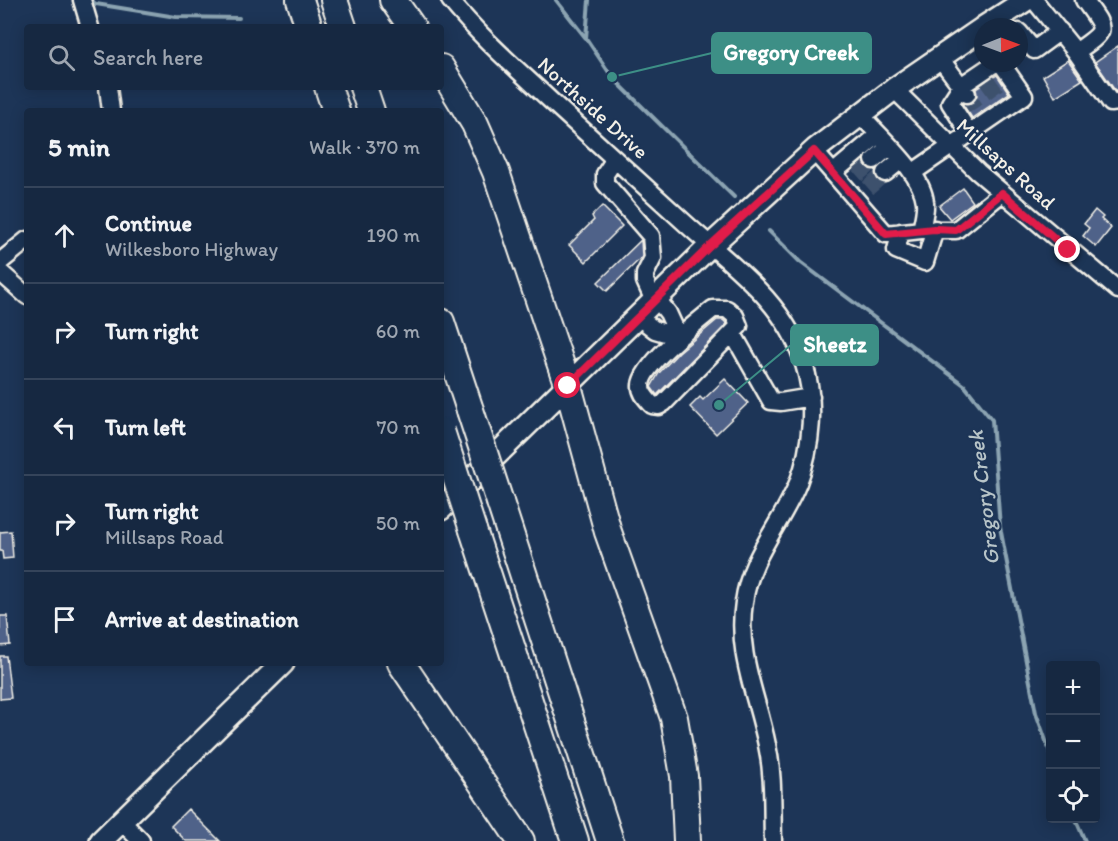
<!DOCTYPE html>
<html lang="en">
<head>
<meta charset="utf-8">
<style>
	:root { --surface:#162841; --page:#1f3048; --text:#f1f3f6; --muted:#9ea6b1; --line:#35445a }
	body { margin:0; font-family:Itim,sans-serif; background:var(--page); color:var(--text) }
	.controls { position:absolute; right:18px; bottom:18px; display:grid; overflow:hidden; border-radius:6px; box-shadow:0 3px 15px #0003 }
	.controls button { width:54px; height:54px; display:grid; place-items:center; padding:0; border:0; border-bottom:2px solid var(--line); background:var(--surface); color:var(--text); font:30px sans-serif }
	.compass { position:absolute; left:974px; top:18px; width:54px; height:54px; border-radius:50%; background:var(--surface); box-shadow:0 3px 15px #0003; rotate:89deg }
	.stop { position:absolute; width:18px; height:18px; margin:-14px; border:4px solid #e11d48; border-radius:50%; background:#fff }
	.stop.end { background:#e11d48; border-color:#fff; box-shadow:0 2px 6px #0008 }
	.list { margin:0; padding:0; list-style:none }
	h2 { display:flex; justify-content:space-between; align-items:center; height:78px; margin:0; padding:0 24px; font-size:26px }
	h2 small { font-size:20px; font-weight:400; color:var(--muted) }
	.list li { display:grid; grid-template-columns:39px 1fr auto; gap:18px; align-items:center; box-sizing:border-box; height:96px; padding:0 24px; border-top:2px solid var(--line) }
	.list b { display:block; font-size:22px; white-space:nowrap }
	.list p { margin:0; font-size:20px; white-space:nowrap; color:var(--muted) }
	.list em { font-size:20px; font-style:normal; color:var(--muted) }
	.icon { flex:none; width:33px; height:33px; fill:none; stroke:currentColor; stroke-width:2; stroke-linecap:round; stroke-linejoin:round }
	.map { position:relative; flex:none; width:1118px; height:841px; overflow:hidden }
	.search { position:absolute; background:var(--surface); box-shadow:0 3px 15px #0003; left:24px; top:24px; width:420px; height:66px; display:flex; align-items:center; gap:15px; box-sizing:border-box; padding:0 21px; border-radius:6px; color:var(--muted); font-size:22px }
	.panel { position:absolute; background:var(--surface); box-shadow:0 3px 15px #0003; left:24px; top:108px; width:420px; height:558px; border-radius:6px }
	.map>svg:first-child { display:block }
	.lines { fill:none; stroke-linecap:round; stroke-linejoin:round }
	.stream { stroke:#8ca4b2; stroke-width:4 }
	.building { fill:#506289; stroke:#f4f1e8; stroke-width:1.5 }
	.minor-tunnel { stroke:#3d516d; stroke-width:16; stroke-dasharray:16 8; stroke-linecap:butt }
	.minor-casing { stroke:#f4f1e8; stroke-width:21 }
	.major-casing { stroke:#f4f1e8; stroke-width:26 }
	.highway-casing { stroke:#f4f1e8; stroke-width:30 }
	.minor { stroke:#1d3557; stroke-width:16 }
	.major { stroke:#1d3557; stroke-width:21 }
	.highway { stroke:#1d3557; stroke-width:26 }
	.highway-bridge-casing { stroke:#f4f1e8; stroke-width:30; stroke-linecap:butt }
	.highway-bridge { stroke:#1d3557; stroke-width:26 }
	.route { stroke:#e11d48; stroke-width:8 }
	.labels { text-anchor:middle; stroke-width:4.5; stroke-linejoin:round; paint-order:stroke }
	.street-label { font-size:21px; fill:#f4f1e8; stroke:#1d3557 }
	.water-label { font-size:22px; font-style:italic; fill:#b7c4c8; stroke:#1d3557 }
	.leader { fill:none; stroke:#3d8f86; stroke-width:2 }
	.callout-dot { fill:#3d8f86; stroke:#1d3557; stroke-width:2 }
	.callout { fill:#3d8f86; stroke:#3d8f86; stroke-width:2 }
	.callout-label { font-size:22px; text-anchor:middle; font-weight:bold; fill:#fff }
</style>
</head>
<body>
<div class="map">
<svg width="1118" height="841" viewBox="0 0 1118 841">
	<rect width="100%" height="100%" fill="#1d3557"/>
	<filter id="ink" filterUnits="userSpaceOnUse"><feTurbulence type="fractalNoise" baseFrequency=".0167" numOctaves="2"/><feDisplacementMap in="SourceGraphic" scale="12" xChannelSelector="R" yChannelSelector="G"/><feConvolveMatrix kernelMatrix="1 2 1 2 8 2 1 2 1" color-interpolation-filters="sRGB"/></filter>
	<g filter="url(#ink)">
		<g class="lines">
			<path class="stream" d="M 89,0 L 96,4 L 176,17 L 239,18
				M 556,0 L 585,37
				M 589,0 L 586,38 L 612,77 L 734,197
				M 769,231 L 800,262 L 964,385 L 992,420 L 1000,527 L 1036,713 L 1050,752
				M 1075,818 L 1085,841"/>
		</g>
		<path class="building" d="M 1118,46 L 1118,91 L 1116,92 L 1095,62 Z
			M 1068,60 L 1082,80 L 1055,97 L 1043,76 Z
			M 997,75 L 1009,93 L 972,118 L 963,104 L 969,104 L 974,102 L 977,98 L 976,89 Z
			M 963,188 L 973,202 L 950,219 L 939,206 Z
			M 602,206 L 622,226 L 586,262 L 569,245 L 594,220 L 592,216 Z
			M 1095,210 L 1103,217 L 1101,219 L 1111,228 L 1096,247 L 1083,236 L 1089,228 L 1084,224 Z
			M 641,240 L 642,257 L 607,291 L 598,282 Z
			M 717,320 L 723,320 L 727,324 L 657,395 L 651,387 L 659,373 L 679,352 Z
			M 725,379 L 748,403 L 716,434 L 690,407 L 700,397 L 703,400 Z
			M 11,531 L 13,558 L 3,559 L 2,551 L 0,551 L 0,532 Z
			M 0,616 L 7,616 L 10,645 L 0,646 Z
			M 0,656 L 6,656 L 11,698 L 0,699 Z
			M 188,809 L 220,841 L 186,841 L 171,826 Z"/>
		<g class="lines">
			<path class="minor-tunnel" d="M 987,81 L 1000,99
				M 967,95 L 979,113
				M 857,175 L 874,160
				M 868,188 L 885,173"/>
			<g class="minor-casing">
				<path id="minor" d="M 82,0 L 90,27
					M 450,0 C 480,37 516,68 550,100 C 595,141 640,182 685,223 C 730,264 786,302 804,364 C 816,401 812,447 798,483 C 781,525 750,556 744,602 C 736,654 757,695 767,745 C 774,776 772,809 773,841
					M 1034,0 L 1076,52 C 1109,29 1106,31 1084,0
					M 1019,32 L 1034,50 L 1060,31
					M 1076,52 L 1111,103 L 1118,102
					M 939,57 L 961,86 L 995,63
					M 108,87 L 111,111
					M 894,89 L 978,172 L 1118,290
					M 967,94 L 961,86 L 950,103 L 970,134
					M 814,151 L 886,234 L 921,230 C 923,221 926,210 925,202 C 922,172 879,137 861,115
					M 615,159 L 605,174 L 605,183 L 651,236 L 653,258 L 645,274 L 645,281 L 654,301
					M 874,160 L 889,147
					M 833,173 L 878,135
					M 885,173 L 901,160
					M 912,173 L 1024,96 L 1001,63
					M 921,230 L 956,230 L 1002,193
					M 901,232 L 896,250 L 925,262 L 935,229
					M 0,262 L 27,240
					M 0,272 L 27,296
					M 713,309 L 727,309 L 735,316 L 739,326 L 664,403 L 659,406 L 652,405 C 647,399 640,393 641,385 C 642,365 697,322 713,309 Z
					M 637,316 L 655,330 L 679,337 L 668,313 L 657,299
					M 733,334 L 771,401 L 781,402 L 811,397
					M 121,821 L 141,841"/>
			</g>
			<g class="major-casing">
				<path id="major" d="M 984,27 L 1026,0
					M 441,509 L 710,246 L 816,149 L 894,89 L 983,28
					M 101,841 L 283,663"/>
			</g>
			<g class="highway-casing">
				<path id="highway" d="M 300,0 L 309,27
					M 334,0 L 343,27
					M 393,0 L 412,27
					M 441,68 L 475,124 L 496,172 L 568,386 L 608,532 L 674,718 L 684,776 L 687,841
					M 328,87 L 336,111
					M 363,87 L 371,111
					M 441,322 L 470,410
					M 500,502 L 610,841
					M 473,530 L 575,841
					M 401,663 L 521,841"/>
			</g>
			<use href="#minor" class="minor"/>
			<use href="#major" class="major"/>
			<use href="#highway" class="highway"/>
			<g class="highway-bridge-casing">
				<path id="highway-bridge" d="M 470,410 L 500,502
					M 441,431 L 473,530"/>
			</g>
			<use href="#highway-bridge" class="highway-bridge"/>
		</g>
	</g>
	<g class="lines" filter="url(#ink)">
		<path class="route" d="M 568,386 L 710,246 L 814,151 L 886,234 L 934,229 L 956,230 L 1002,193 L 1068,250"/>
	</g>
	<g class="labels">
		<g class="street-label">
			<text transform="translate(593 108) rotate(42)" y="7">Northside Drive</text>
			<text transform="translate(1006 164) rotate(42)" y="7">Millsaps Road</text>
		</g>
		<g class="water-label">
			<text transform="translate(983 498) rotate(-97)" y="8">Gregory Creek</text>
		</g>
	</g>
	<path class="leader" d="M612 77L712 53M719 405L791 345"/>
	<g class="callout-dot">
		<circle cx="612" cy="77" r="6"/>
		<circle cx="719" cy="405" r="6"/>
	</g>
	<g class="callout">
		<rect x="712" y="33" width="159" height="40" rx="6"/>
		<rect x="791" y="325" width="87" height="40" rx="6"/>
	</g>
	<g class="callout-label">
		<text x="791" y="60">Gregory Creek</text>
		<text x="835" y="352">Sheetz</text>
	</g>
</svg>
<div class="controls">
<button>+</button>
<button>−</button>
<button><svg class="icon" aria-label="locate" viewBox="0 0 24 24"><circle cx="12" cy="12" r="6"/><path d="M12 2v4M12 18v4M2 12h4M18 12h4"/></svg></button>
</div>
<svg class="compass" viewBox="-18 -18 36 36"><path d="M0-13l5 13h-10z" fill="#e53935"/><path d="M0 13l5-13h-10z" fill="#9ea6b1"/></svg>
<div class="stop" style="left:568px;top:386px"></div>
<div class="stop end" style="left:1068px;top:250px"></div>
<div class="search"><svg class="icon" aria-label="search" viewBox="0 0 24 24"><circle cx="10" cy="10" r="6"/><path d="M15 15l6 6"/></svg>Search here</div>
<section class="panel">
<h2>5 min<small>Walk · 370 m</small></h2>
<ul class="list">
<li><svg class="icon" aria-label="ahead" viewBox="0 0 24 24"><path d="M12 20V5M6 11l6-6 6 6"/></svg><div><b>Continue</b><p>Wilkesboro Highway</p></div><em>190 m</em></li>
<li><svg class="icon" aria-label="right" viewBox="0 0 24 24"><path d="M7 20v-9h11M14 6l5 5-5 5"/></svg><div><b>Turn right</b></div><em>60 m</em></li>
<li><svg class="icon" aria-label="left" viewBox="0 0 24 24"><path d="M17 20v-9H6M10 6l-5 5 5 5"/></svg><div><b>Turn left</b></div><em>70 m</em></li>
<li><svg class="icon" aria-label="right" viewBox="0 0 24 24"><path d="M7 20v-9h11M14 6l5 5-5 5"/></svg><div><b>Turn right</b><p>Millsaps Road</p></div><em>50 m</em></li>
<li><svg class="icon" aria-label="arrive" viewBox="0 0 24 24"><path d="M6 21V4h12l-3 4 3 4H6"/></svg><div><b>Arrive at destination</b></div></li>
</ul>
</section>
</div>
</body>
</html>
